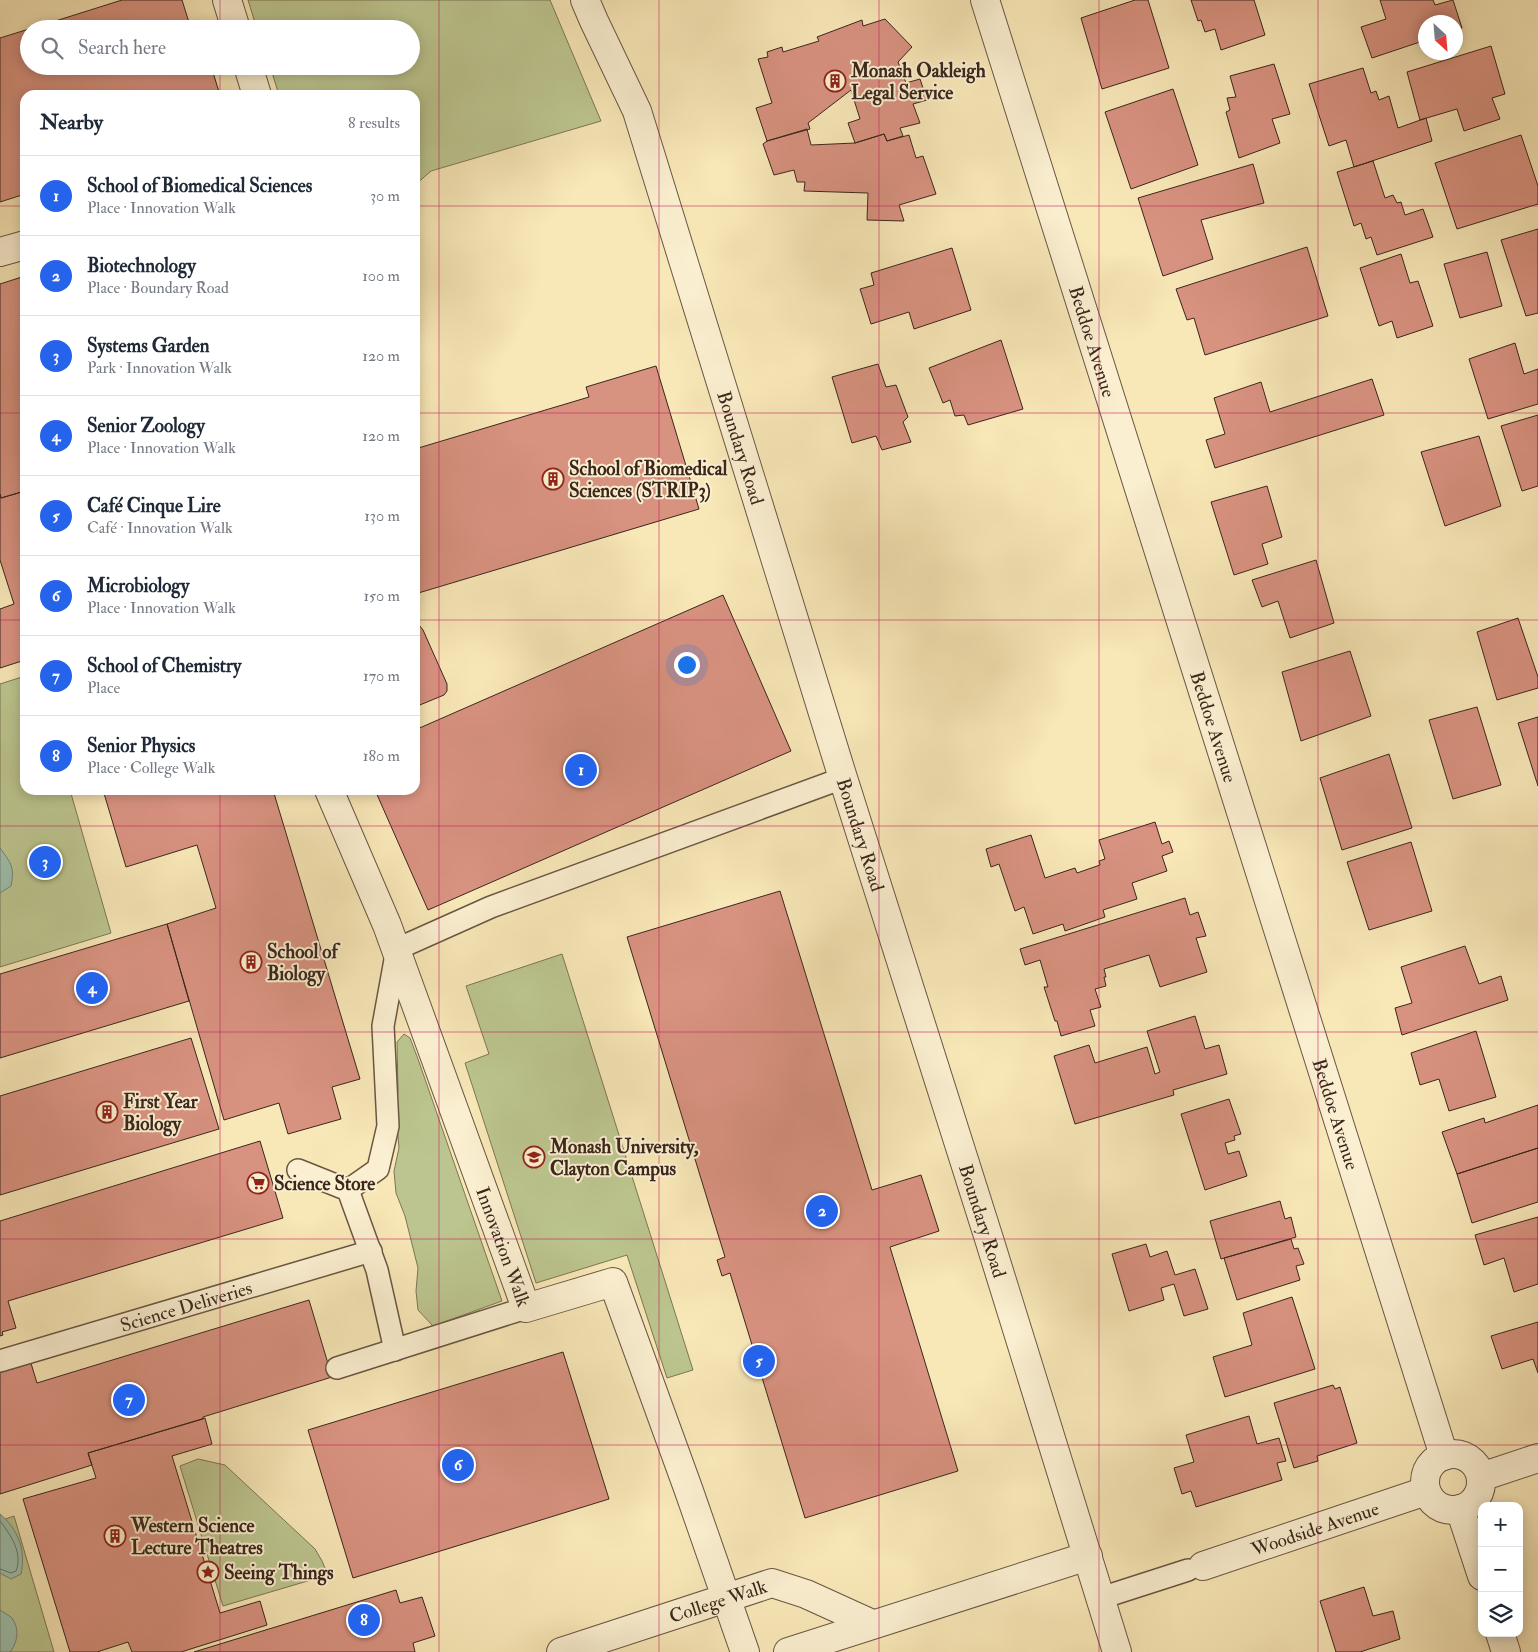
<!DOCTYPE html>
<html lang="en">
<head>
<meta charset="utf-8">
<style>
	:root { --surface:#fff; --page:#f6f6f7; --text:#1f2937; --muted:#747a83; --line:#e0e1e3; --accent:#2563eb }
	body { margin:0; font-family:"IM FELL Double Pica",serif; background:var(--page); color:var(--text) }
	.controls { position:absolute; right:15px; bottom:15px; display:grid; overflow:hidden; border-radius:10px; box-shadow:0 2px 12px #0003 }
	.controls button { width:45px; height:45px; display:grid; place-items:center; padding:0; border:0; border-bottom:1px solid var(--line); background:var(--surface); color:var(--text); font:25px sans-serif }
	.compass { position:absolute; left:1418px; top:15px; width:45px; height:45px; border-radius:50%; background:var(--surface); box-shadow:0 2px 12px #0003; rotate:154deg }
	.you { position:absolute; left:686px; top:664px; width:18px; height:18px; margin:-12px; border:4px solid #fff; border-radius:50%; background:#1a73e8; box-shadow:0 0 0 8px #1a73e833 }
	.badge { display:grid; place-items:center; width:32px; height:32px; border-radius:50%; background:var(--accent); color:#fff; font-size:16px; font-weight:700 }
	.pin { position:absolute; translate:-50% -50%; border:2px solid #fff; box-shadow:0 1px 5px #0006 }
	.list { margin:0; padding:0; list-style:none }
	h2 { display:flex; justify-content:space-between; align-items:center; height:65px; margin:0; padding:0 20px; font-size:21px }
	h2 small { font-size:16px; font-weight:400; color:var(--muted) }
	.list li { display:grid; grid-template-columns:32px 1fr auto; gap:15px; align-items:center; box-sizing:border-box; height:80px; padding:0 20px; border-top:1px solid var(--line) }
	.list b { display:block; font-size:19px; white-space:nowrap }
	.list p { margin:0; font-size:16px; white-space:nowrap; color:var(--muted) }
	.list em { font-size:16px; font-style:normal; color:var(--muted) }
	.icon { flex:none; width:28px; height:28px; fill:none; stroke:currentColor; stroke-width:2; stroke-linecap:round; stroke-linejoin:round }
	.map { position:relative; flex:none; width:1538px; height:1652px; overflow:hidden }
	.search { position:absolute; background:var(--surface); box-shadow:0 2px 12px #0003; left:20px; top:20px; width:400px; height:55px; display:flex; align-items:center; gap:12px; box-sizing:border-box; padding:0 18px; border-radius:28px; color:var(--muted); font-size:19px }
	.panel { position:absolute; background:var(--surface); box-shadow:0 2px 12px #0003; left:20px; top:90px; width:400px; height:705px; border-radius:15px }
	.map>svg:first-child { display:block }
	.green { fill:#bcc58f; stroke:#7c7656 }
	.water { fill:#9dc0ad; stroke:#768273 }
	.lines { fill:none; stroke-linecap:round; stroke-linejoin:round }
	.shore { stroke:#6c7364; stroke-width:1 }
	.building { fill:#d89280; stroke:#3b261c }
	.lane-casing { stroke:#6a5643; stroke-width:24 }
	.street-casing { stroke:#6a5643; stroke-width:30 }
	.lane { stroke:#faefd0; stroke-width:21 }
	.street { stroke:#faefd0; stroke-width:28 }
	.grid { fill:none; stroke:#c2185b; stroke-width:1; stroke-opacity:0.55 }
	.labels { text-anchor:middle; stroke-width:4; stroke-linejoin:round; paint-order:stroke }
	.poi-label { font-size:19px; font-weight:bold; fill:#3b261c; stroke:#faefd0; text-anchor:start }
	.street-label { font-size:19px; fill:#3b261c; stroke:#faefd0 }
</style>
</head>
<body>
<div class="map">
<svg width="1538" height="1652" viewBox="0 0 1538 1652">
	<rect width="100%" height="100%" fill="#f8e7b7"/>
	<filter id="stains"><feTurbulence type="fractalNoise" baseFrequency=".004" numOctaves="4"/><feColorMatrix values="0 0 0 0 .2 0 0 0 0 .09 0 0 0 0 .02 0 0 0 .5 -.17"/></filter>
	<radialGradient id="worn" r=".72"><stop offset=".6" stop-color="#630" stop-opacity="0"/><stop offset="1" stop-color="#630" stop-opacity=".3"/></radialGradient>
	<path class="green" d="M 248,0 L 550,0 L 601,121 L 431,171 L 415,185 L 415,95 L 279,95 L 270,66 L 411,66 L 411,29 L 257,29 Z
		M 25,676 L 25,790 L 70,790 L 111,933 L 0,967 L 0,684 Z
		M 562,954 L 693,1370 L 667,1378 L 627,1255 L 536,1283 L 465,1063 L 489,1054 L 466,986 Z
		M 404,1034 L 410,1038 L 418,1059 L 502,1301 L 433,1326 L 418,1310 L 416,1291 L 418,1268 L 405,1216 L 396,1193 L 394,1171 L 399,1148 L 396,1112 L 398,1089 L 397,1042 Z
		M 198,1459 L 225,1465 L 315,1549 L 322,1561 L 328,1575 L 223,1606 L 180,1466 Z
		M 14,1516 L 54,1652 L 0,1652 L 0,1521 Z"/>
	<path class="water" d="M 0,848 C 11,863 15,867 11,886 L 0,893 Z
		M 0,1514 C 19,1530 26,1551 21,1574 L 11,1579 L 0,1573 Z
		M 0,1610 C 3,1612 8,1615 11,1617 C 20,1628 18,1642 10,1652 L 0,1652 Z"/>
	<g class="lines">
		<path class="shore" d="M 0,1521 C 11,1535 23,1553 16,1571 L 11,1573 L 0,1569"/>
	</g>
	<path class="building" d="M 122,0 L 182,0 L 191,29 L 30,29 Z
		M 1135,0 L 1148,0 L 1169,68 L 1102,89 L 1081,18 Z
		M 1191,0 L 1254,0 L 1265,35 L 1221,50 L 1215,29 L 1205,32 L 1201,20 L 1198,21 Z
		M 1380,0 L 1433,0 L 1435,5 L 1453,0 L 1462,28 L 1456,30 L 1456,22 L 1426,22 L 1426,40 L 1372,58 L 1361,27 L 1386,19 Z
		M 885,19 L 912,47 L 898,62 L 906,83 L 920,79 L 927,100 L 913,104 L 920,123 L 900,128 L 903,136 L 887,141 L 884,134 L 855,143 L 848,123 L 860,119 L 851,90 L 808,123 L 810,129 L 767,141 L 756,108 L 772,103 L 758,59 L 768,57 L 767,52 L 782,47 L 783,52 L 819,41 L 817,37 L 862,20 L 863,26 Z
		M 29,29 L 29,66 L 211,66 L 220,95 L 25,95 L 25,194 L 0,202 L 0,38 Z
		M 1491,46 L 1505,94 L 1492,98 L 1500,119 L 1464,131 L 1457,109 L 1420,120 L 1407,72 Z
		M 1274,64 L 1290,114 L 1272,119 L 1280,143 L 1239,158 L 1226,112 L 1230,110 L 1227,98 L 1236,97 L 1230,76 Z
		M 1363,68 L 1371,93 L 1376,91 L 1379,100 L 1389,96 L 1398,128 L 1426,118 L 1432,141 L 1354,167 L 1346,140 L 1329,146 L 1309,84 Z
		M 1173,89 L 1198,165 L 1131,189 L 1105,112 Z
		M 807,129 L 811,145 L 855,143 L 884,134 L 887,141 L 909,135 L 916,158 L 923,156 L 936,194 L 899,205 L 904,221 L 867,220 L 868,193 L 804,191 L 805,182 L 797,182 L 794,170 L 774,175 L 763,144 L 767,141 Z
		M 1521,135 L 1538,186 L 1538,204 L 1457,229 L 1435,163 Z
		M 1373,161 L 1385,198 L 1393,195 L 1397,203 L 1401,202 L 1405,215 L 1423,209 L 1433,237 L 1377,255 L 1371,237 L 1366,239 L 1361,223 L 1354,226 L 1337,172 Z
		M 1253,164 L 1264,203 L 1201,220 L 1213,259 L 1163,276 L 1138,198 Z
		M 1538,229 L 1538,313 L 1526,316 L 1501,240 Z
		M 1307,247 L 1328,316 L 1205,355 L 1194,318 L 1187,320 L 1176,289 Z
		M 952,248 L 971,310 L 914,329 L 909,312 L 871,324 L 860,289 L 874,285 L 871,273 Z
		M 1487,252 L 1502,306 L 1460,318 L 1444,264 Z
		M 1401,254 L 1410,283 L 1418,281 L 1433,326 L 1397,338 L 1392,321 L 1379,326 L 1360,268 Z
		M 25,276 L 25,491 L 1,498 L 0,494 L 0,284 Z
		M 1001,340 L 1023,409 L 968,425 L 964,415 L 955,416 L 950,400 L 943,403 L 929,368 Z
		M 1515,343 L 1524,374 L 1538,369 L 1538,404 L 1488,419 L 1469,359 Z
		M 878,364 L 886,387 L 896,385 L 908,417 L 903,422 L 911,442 L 882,450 L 876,436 L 852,443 L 832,377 Z
		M 656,366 L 699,509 L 415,594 L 415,449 L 589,397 L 586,387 Z
		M 1372,379 L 1384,415 L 1215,468 L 1206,440 L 1225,434 L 1214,398 L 1261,382 L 1270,412 Z
		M 1538,415 L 1538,486 L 1522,491 L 1501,426 Z
		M 1479,436 L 1501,506 L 1445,526 L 1421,452 Z
		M 1267,486 L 1282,537 L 1262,544 L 1268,564 L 1234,575 L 1211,502 Z
		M 25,491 L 25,660 L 0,668 L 0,609 L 14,604 L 0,560 L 0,494 L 1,498 Z
		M 1316,560 L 1334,623 L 1290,638 L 1278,601 L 1262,607 L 1252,580 Z
		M 723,595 L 791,751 L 428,910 L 375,790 L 415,790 L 415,730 Z
		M 1518,618 L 1538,677 L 1538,688 L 1497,700 L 1477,632 Z
		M 415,625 L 419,625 L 423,630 L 447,684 L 447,691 L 444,695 L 415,707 Z
		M 1350,651 L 1371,716 L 1301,741 L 1282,672 Z
		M 1477,707 L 1501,785 L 1453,799 L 1429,720 Z
		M 1538,717 L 1538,786 L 1518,723 Z
		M 1389,754 L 1412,828 L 1342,850 L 1320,778 Z
		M 103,790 L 273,790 L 360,1079 L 332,1087 L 341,1119 L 288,1134 L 279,1103 L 224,1120 L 167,924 L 216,908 L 197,845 L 126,867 Z
		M 1155,822 L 1162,844 L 1169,841 L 1173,852 L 1162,856 L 1167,871 L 1132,883 L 1137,899 L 1103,910 L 1105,917 L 1065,931 L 1063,924 L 1033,934 L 1024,907 L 1015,911 L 999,864 L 991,867 L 986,849 L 1031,835 L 1045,878 L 1075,868 L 1077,873 L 1100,865 L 1099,861 L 1105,859 L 1099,840 Z
		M 1411,842 L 1432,911 L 1369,930 L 1347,862 Z
		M 780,891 L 872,1190 L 921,1175 L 939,1231 L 890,1247 L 958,1471 L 805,1518 L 730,1273 L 722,1276 L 717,1260 L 725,1257 L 627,937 Z
		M 1185,898 L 1190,915 L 1198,912 L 1206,936 L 1196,938 L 1207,972 L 1160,987 L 1149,955 L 1104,969 L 1106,977 L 1104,977 L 1106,986 L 1095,989 L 1101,1007 L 1090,1010 L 1095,1026 L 1061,1036 L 1057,1021 L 1055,1021 L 1044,987 L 1048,987 L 1040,960 L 1025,965 L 1020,949 Z
		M 167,924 L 189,1001 L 0,1058 L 0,974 Z
		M 1465,946 L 1479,984 L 1501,976 L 1508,1000 L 1402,1035 L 1395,1008 L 1412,1003 L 1401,967 Z
		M 1195,1016 L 1205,1049 L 1219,1045 L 1227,1074 L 1173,1090 L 1174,1095 L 1075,1124 L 1054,1056 L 1089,1045 L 1095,1063 L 1147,1047 L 1155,1074 L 1160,1072 L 1147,1031 Z
		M 1476,1031 L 1496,1097 L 1449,1111 L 1439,1079 L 1420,1085 L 1411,1053 Z
		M 191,1038 L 219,1129 L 0,1195 L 0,1096 Z
		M 1229,1099 L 1241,1134 L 1234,1136 L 1235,1140 L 1225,1143 L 1228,1154 L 1239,1151 L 1247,1176 L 1205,1190 L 1181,1114 Z
		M 1538,1105 L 1538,1148 L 1457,1174 L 1442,1132 L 1484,1118 L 1485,1123 Z
		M 260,1141 L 283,1218 L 8,1301 L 16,1328 L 2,1332 L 3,1335 L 0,1336 L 0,1221 Z
		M 1538,1148 L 1538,1202 L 1472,1223 L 1457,1174 Z
		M 1280,1201 L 1285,1219 L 1291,1217 L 1296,1237 L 1221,1259 L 1210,1221 Z
		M 1538,1217 L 1538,1284 L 1514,1292 L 1504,1258 L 1484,1265 L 1475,1235 Z
		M 1291,1239 L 1294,1249 L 1298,1248 L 1304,1264 L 1296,1266 L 1300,1280 L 1237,1300 L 1224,1258 Z
		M 1146,1244 L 1150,1257 L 1167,1251 L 1175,1275 L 1195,1269 L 1208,1309 L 1184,1316 L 1174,1284 L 1161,1288 L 1164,1300 L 1129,1311 L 1112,1254 Z
		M 1292,1297 L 1315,1369 L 1225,1397 L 1213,1357 L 1252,1345 L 1243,1313 Z
		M 309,1300 L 332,1377 L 203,1417 L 203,1419 L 88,1453 L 92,1465 L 0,1494 L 0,1368 L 30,1360 L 37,1383 Z
		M 1538,1322 L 1538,1373 L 1533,1359 L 1502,1369 L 1491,1336 Z
		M 563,1352 L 609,1499 L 353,1578 L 308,1430 Z
		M 1333,1385 L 1335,1389 L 1340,1387 L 1357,1443 L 1317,1456 L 1318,1461 L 1294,1468 L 1274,1403 Z
		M 1249,1416 L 1257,1444 L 1279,1438 L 1286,1461 L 1277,1463 L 1282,1480 L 1196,1507 L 1191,1491 L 1182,1494 L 1174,1468 L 1194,1462 L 1186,1435 Z
		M 205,1418 L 212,1444 L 172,1456 L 220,1613 L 260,1601 L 267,1625 L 181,1652 L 132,1652 L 128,1642 L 97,1652 L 70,1652 L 23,1499 L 96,1478 L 88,1453 Z
		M 1364,1587 L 1373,1616 L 1393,1611 L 1400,1639 L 1360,1652 L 1336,1652 L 1320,1601 Z
		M 396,1590 L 400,1603 L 422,1597 L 435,1636 L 413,1643 L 415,1652 L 194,1652 Z"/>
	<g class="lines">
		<g class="lane-casing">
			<g id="lane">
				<path d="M 298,1170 L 348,1190 L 377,1270 L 395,1350"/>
				<path d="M 348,1190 L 378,1169 L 388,1126 L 383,1026 L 397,949 L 491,907 L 843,778"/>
				<path id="s1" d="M 0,1361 L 371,1251"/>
				<path d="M 337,1368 L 526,1308"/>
				<path d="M 1101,1598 L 1188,1570"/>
			</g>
		</g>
		<g class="street-casing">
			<g id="street">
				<path d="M 227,0 L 236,29"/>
				<path id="s2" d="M 585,0 L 594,21 L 637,111 L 843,778 L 990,1242 L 1117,1652"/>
				<path id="s3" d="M 985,0 L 1444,1456"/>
				<path d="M 248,66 L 257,95"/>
				<path d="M 0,252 L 25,245"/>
				<path id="s4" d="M 329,790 L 387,925 L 526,1308 L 613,1282 L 689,1491 L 745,1652"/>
				<circle cx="1453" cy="1482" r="28"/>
				<path d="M 1481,1477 L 1538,1458"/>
				<path d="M 1460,1509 L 1482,1576"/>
				<path id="s5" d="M 1203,1566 L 1426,1491"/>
				<path d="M 1500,1633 L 1506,1652"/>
				<path id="s6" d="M 561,1652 L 772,1583 L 806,1594 L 872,1624"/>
				<path d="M 788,1652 L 1088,1556"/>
			</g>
		</g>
		<use href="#lane" class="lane"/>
		<use href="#street" class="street"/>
	</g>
	<path class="grid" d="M 220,0 L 220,29M 439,0 L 439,1652M 659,0 L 659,1652M 879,0 L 879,1652M 1099,0 L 1099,1652M 1318,0 L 1318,1652M 220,66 L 220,95M 0,206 L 25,206M 415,206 L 1538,206M 0,413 L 25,413M 415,413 L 1538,413M 0,620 L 25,620M 415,620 L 1538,620M 220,790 L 220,1652M 0,826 L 1538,826M 0,1032 L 1538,1032M 0,1239 L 1538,1239M 0,1445 L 1538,1445"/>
	<defs>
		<g id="building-ring" transform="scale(1.125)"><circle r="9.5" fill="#faefd0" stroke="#8f2418" stroke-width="1.5"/><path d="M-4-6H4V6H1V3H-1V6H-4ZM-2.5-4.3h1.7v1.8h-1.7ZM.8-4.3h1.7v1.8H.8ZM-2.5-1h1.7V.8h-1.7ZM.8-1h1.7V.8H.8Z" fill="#8f2418"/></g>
		<g id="university-ring" transform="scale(1.125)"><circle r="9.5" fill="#faefd0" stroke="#8f2418" stroke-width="1.5"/><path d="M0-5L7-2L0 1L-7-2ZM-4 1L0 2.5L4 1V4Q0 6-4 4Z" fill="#8f2418"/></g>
		<g id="supermarket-ring" transform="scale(1.125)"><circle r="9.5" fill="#faefd0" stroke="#8f2418" stroke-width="1.5"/><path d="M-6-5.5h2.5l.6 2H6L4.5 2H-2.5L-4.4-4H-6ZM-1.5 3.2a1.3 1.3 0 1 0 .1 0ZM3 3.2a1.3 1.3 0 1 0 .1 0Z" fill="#8f2418"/></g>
		<g id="sight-ring" transform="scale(1.125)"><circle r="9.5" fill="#faefd0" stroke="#8f2418" stroke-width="1.5"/><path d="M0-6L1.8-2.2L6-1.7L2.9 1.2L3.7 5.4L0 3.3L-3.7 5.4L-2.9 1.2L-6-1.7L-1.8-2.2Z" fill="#8f2418"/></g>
	</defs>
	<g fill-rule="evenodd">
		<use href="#building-ring" x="835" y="81"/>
		<use href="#building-ring" x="553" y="479"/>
		<use href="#building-ring" x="251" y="962"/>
		<use href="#building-ring" x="107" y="1112"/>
		<use href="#university-ring" x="534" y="1157"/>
		<use href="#supermarket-ring" x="258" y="1183"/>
		<use href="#building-ring" x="115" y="1536"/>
		<use href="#sight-ring" x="208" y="1572"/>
	</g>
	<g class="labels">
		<g class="poi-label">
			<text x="851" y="77">Monash Oakleigh<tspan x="851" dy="22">Legal Service</tspan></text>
			<text x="569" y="475">School of Biomedical<tspan x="569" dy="22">Sciences (STRIP3)</tspan></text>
			<text x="267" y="958">School of<tspan x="267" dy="22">Biology</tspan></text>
			<text x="123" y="1108">First Year<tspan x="123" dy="22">Biology</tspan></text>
			<text x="550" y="1153">Monash University,<tspan x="550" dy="22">Clayton Campus</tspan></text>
			<text x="274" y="1190">Science Store</text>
			<text x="131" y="1532">Western Science<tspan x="131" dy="22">Lecture Theatres</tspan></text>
			<text x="224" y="1579">Seeing Things</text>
		</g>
		<g class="street-label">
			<text dy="7" stroke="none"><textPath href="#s3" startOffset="358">Beddoe Avenue</textPath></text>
			<text dy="7" stroke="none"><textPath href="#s2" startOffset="475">Boundary Road</textPath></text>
			<text dy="7" stroke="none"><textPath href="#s3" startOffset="762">Beddoe Avenue</textPath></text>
			<text dy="7" stroke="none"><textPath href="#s2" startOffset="880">Boundary Road</textPath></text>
			<text dy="7" stroke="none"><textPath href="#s3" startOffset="1168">Beddoe Avenue</textPath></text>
			<text dy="7" stroke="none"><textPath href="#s2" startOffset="1285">Boundary Road</textPath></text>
			<text dy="7" stroke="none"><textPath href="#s4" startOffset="489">Innovation Walk</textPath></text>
			<text dy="7" stroke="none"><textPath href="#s1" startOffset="194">Science Deliveries</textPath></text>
			<text dy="7" stroke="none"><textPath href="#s5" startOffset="118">Woodside Avenue</textPath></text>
			<text dy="7" stroke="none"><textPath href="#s6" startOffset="165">College Walk</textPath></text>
		</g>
	</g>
	<rect width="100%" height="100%" filter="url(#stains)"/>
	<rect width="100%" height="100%" fill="url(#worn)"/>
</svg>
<div class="controls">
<button>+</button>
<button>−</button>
<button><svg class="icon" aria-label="layers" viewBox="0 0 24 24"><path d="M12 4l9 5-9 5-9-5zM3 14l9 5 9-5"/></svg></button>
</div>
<svg class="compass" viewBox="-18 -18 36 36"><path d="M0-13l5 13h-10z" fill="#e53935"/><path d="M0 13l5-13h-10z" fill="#747a83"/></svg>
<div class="you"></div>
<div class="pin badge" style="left:581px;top:770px">1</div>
<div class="pin badge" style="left:822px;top:1211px">2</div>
<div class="pin badge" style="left:45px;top:862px">3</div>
<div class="pin badge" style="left:92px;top:988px">4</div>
<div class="pin badge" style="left:759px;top:1361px">5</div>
<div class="pin badge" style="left:458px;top:1465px">6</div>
<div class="pin badge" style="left:129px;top:1400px">7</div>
<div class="pin badge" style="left:364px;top:1620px">8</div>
<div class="search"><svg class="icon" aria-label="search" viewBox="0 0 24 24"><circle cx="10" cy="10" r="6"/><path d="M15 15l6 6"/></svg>Search here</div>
<section class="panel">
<h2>Nearby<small>8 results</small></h2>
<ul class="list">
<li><span class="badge">1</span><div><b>School of Biomedical Sciences</b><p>Place · Innovation Walk</p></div><em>30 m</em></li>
<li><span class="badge">2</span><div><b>Biotechnology</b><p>Place · Boundary Road</p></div><em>100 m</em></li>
<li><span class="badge">3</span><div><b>Systems Garden</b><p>Park · Innovation Walk</p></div><em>120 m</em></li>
<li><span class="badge">4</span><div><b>Senior Zoology</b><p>Place · Innovation Walk</p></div><em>120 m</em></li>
<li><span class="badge">5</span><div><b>Café Cinque Lire</b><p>Café · Innovation Walk</p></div><em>130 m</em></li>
<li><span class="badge">6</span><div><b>Microbiology</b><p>Place · Innovation Walk</p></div><em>150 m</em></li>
<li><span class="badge">7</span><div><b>School of Chemistry</b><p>Place</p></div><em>170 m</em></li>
<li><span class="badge">8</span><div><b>Senior Physics</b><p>Place · College Walk</p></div><em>180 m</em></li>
</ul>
</section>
</div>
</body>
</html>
